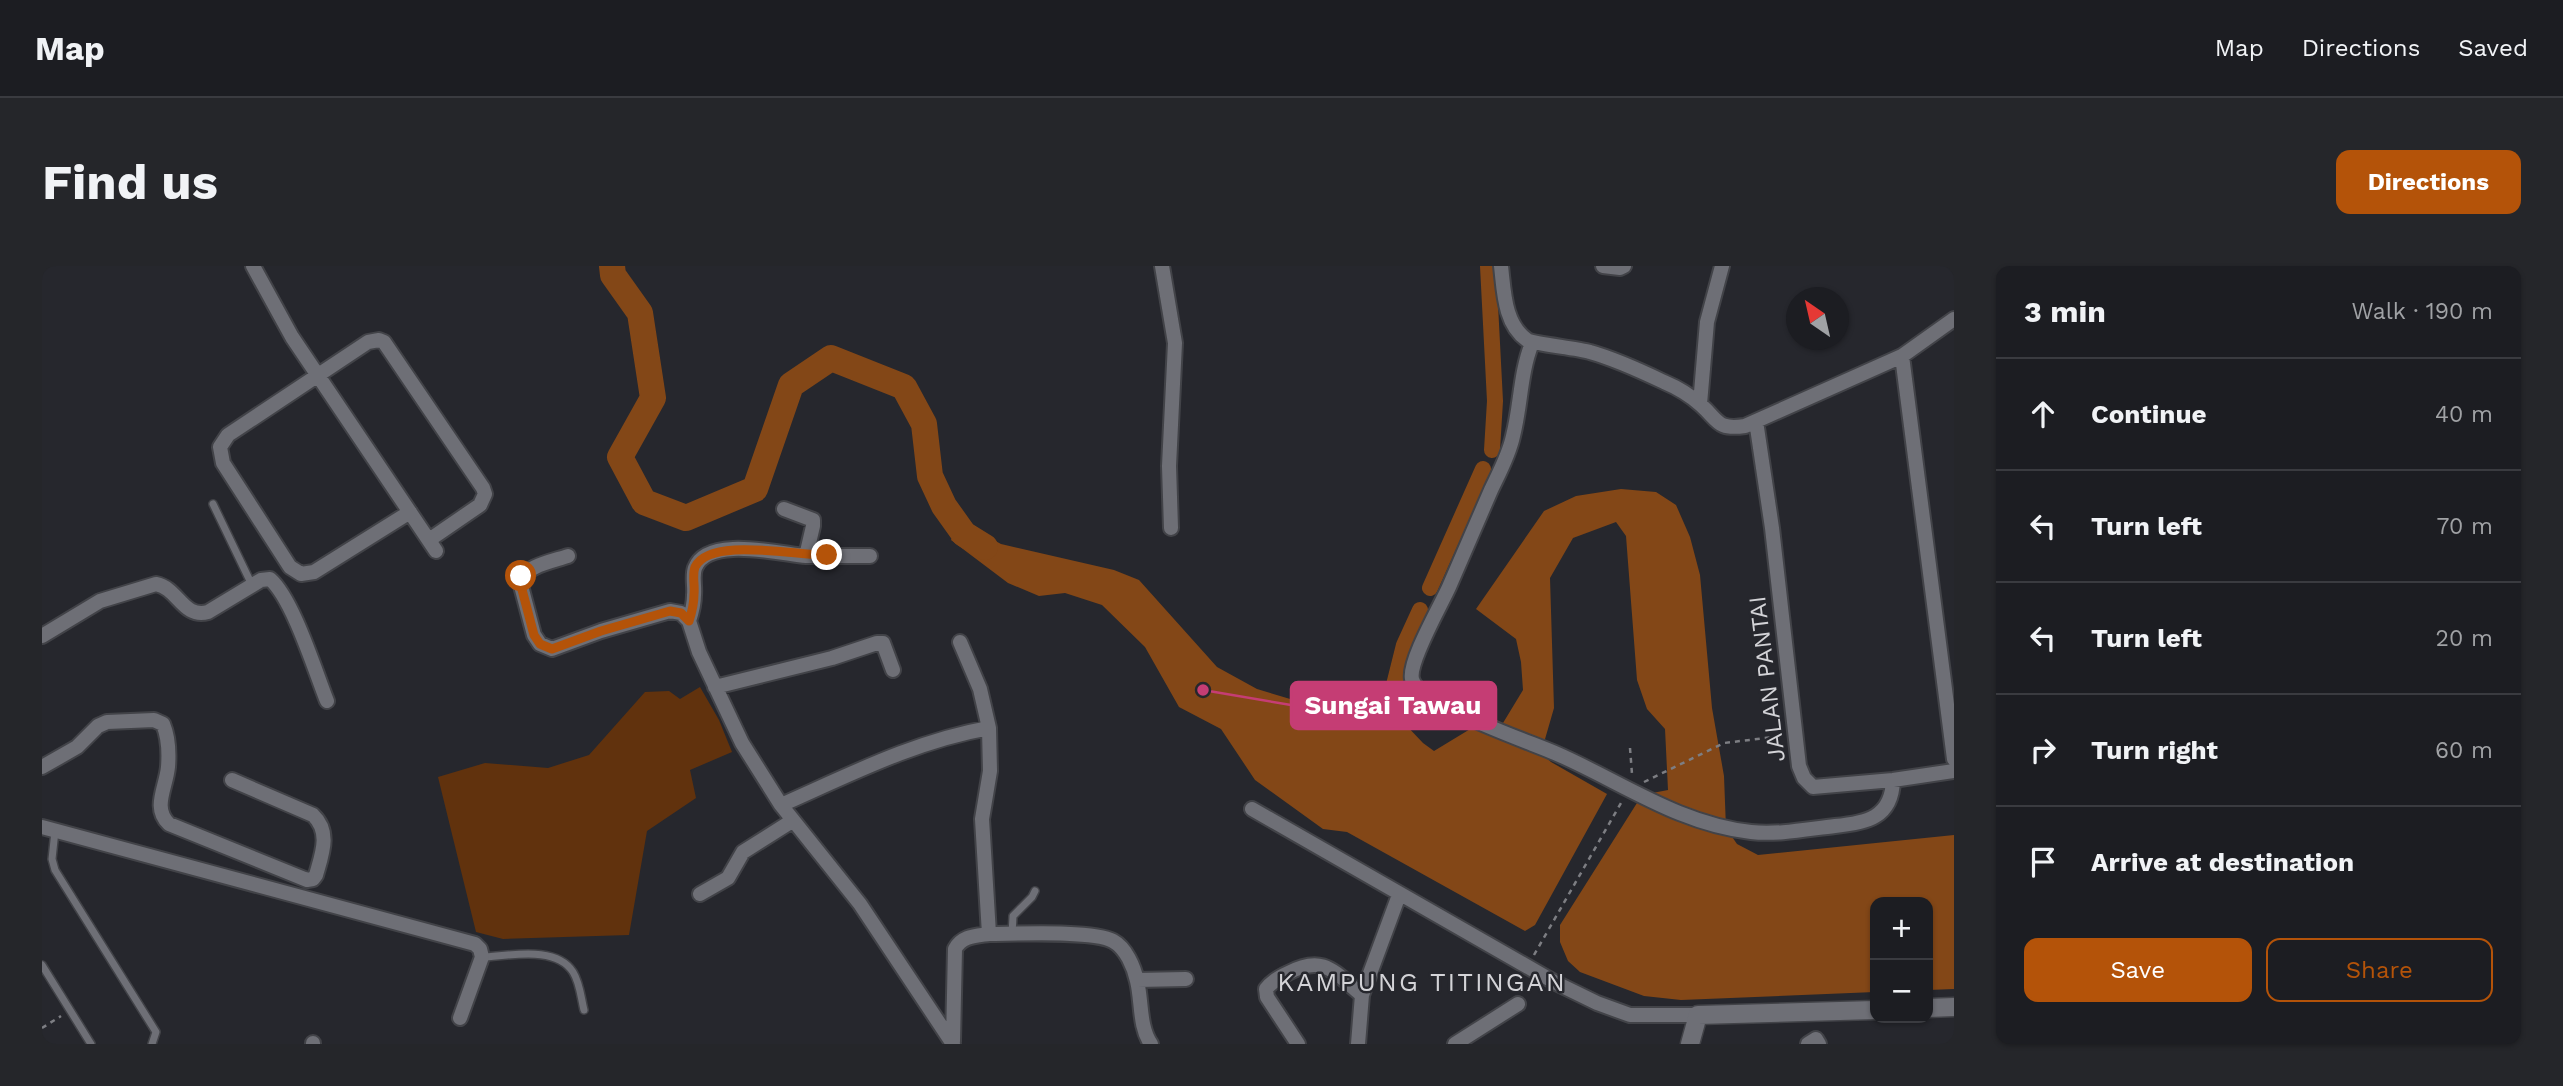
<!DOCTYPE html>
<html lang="en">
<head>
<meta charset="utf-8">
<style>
	:root { --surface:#1c1d22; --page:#25262a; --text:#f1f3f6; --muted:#a0a2a5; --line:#3a3b40; --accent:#b45309 }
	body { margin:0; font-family:"Work Sans",sans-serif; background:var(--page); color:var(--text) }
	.controls { position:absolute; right:21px; bottom:21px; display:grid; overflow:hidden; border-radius:14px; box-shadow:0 2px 5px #0004 }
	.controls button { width:63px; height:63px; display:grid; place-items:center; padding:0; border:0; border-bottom:2px solid var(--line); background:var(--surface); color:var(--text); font:35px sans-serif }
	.compass { position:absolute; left:1744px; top:21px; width:63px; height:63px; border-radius:50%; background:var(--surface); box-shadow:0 2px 5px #0004; rotate:326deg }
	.stop { position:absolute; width:21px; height:21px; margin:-16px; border:5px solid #b45309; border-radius:50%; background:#fff }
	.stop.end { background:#b45309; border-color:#fff; box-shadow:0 2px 7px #0008 }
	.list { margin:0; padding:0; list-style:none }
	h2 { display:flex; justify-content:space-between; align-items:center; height:91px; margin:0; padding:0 28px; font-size:30px }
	h2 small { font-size:23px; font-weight:400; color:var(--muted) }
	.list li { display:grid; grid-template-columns:46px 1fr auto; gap:21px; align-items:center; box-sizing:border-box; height:112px; padding:0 28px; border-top:2px solid var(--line) }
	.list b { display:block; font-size:26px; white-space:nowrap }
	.list em { font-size:23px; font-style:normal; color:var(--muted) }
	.actions { display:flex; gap:14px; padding:21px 28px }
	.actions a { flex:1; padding:16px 0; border:2px solid var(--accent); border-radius:14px; text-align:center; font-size:24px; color:var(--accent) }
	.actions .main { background:var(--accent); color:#fff }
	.icon { flex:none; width:38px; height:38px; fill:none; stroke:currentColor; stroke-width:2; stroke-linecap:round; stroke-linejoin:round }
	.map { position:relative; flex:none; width:1912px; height:778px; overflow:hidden; border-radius:14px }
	header { display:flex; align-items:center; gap:42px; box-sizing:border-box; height:98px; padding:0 35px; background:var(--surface); border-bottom:2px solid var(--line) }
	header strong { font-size:33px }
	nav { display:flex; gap:38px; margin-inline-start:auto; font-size:24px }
	.intro { display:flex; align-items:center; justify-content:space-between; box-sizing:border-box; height:168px; padding:0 42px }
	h1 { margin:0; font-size:49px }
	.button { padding:18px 32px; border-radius:14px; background:var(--accent); color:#fff; font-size:24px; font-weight:700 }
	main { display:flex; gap:42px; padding:0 42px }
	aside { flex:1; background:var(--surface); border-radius:14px; box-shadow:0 2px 5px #0004 }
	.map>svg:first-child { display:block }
	.green { fill:#61320d }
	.water { fill:#834717 }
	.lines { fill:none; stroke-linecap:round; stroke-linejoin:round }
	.canal { stroke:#834717; stroke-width:16 }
	.river { stroke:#834717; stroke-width:26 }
	.lane-casing { stroke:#424348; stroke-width:10 }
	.street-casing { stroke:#424348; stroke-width:18 }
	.secondary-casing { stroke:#424348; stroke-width:21 }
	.path { stroke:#7d7e83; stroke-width:2.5; stroke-dasharray:5 5; stroke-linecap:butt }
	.lane { stroke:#6e6f76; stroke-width:7 }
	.street { stroke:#6e6f76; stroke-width:14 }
	.secondary { stroke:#6e6f76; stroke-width:18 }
	.route { stroke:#b45309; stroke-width:9 }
	.labels { text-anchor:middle; stroke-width:5; stroke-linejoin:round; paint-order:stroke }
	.street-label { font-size:24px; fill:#d3d3d7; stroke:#26272d }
	.neighbourhood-label { font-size:26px; letter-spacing:2px; fill:#d3d3d7; stroke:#26272d }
	.leader { fill:none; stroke:#c53d74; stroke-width:2.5 }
	.callout-dot { fill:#c53d74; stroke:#26272d; stroke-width:2.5 }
	.callout { fill:#c53d74; stroke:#c53d74; stroke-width:2.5 }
	.callout-label { font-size:26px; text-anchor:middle; font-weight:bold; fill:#fff }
</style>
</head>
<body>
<header>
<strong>Map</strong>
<nav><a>Map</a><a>Directions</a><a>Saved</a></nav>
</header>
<div class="intro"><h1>Find us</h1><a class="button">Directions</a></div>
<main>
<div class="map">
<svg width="1912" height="778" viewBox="0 0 1912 778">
	<rect width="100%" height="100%" fill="#26272d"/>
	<path class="green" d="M 658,421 L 677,454 L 690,486 L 648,504 L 654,532 L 605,565 L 587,669 L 461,673 L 434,666 L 396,511 L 443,497 L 506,502 L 547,489 L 603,426 L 627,425 L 638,433 Z"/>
	<path class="water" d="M 1579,223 L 1614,226 L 1634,239 L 1648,271 L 1658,309 L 1670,442 L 1682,510 L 1684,562 L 1695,578 L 1716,589 L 1912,569 L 1912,723 L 1886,724 L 1886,636 L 1833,636 L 1833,726 L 1639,734 L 1602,730 L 1538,706 L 1526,695 L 1518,676 L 1518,659 L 1600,529 L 1626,524 L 1623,463 L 1605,443 L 1595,414 L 1584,270 L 1574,256 L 1531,272 L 1508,312 L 1512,442 L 1499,487 L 1509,496 L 1565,528 L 1493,659 L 1483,665 L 1305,566 L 1281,563 L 1213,514 L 1179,463 L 1137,441 L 1103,381 L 1060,339 L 1023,327 L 997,330 L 966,317 L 909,274 L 920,248 L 937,266 L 959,278 L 1072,304 L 1097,314 L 1175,401 L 1215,423 L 1312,452 L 1329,422 L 1355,438 L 1362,457 L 1381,477 L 1392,485 L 1448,451 L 1461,457 L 1481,424 L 1479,396 L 1474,373 L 1434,343 L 1502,245 L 1534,230 Z"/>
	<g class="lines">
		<path class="canal" d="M 1446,0 L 1453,135 L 1450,184
			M 1388,322 L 1441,203
			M 1343,455 L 1362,379 L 1378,344"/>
		<path class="river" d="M 570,0 L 571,9 L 598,47 L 611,132 L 578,191 L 602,236 L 644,252 L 713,223 L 749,119 L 789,92 L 862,121 L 882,158 L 888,210 L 902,240 L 922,268 L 943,281"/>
		<g class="lane-casing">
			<path id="lane" d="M 171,238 L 210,319
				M 13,565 L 10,593 L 13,604 L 114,766 L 110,778
				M 970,668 L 971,650 L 990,631 L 993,625
				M 440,691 C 467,690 514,679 531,706 C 538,717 539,732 542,744
				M 0,699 L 49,778"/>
		</g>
		<g class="street-casing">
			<path id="street" d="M 211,0 L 250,71 L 394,285
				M 1120,0 L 1133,77 L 1127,200 L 1129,262
				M 1459,0 C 1462,25 1462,58 1485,74 C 1491,78 1535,82 1548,86 C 1573,93 1599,105 1622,116 C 1634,121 1649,130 1659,139 C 1677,155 1675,164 1703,160 L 1860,90 L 1912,53
				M 1561,0 L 1578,2 L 1582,0
				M 1490,77 C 1478,107 1479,139 1471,170 C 1467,189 1457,207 1449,224 C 1435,256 1421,289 1407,321 C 1399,339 1366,396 1370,413 C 1376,438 1488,476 1513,487 C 1578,515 1636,558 1709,566 C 1736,569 1766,563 1793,560 C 1824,557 1850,552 1851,514
				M 1860,90 L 1912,493
				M 1658,138 L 1665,56 L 1680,0
				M 1714,155 L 1730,262 L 1757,500 L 1762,512 L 1771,521 L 1851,514 L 1912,505
				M 742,243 L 771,254 L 771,260 L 764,290
				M 368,246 L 272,306 L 259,308 L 248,301 L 181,197 L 178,181 L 186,169 L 326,76 L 337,74 L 342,76 L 441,222 L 443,228 L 438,239 L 387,274
				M 526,290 C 512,295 482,300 478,316 L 492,369 L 498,378 L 510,383 L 559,365 L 628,345 L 639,347 L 647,355 L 657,386 L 700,477 L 739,539 L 818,638 L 911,778
				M 647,355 C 650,346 652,338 652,329 C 653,320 650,310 653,302 C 665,269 739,288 764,290 C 785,290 807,290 828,290
				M 0,370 L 58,335 L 114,318 C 136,322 141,353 166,346 L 219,314 L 228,313 C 251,333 273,405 285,435
				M 673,421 L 790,392 L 835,377 L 841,377 L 851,404
				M 0,501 L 35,481 L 56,460 L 65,456 L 112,454 L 121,458 C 126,470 127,488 126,501 C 124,522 110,542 127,558 L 265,614 L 271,613 L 274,609 C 280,588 289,566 271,549 L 190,514
				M 739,539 C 807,509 873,475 947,462
				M 1210,543 L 1514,717 L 1555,737 L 1588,749 L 1656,749
				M 0,561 L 433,678 L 438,683 L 440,691 L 418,752
				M 658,628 L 686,612 L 701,586 L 750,555
				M 947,668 C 972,668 1051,664 1071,675 C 1084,682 1092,701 1095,715 C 1100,735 1097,761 1109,778
				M 1095,714 L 1144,713
				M 911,775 L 913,683 C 920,670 933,670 947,668 L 940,553 L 948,505 L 947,462 L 938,423 L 918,376
				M 271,778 L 271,777
				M 1256,778 L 1225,731 L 1224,723 C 1230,715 1237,712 1246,707 C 1282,688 1292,706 1320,729
				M 1316,778 L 1320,729 L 1357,629
				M 1413,778 L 1476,738
				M 1766,778 L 1774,773 L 1777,778"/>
		</g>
		<g class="secondary-casing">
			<path id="secondary" d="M 1886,742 L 1912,741
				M 1648,778 L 1656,749 L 1833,744"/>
		</g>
		<path class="path" d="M 1588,482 L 1590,508
			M 1602,516 L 1682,477 L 1740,470
			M 1492,689 L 1579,537
			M 0,762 L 19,750"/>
		<use href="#lane" class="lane"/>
		<use href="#street" class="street"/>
		<use href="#secondary" class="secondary"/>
	</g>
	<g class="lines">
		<path class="route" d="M 479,310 L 478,316 L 492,369 L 498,378 L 510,383 L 559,365 L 628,345 L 639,347 L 647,355 C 650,346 652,338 652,328 C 653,319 650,309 653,301 C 668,270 755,290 785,289"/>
	</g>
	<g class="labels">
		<g class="street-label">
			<text transform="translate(1725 413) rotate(-97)" y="8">JALAN PANTAI</text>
		</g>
		<g class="neighbourhood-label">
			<text x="1380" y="725">KAMPUNG TITINGAN</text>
		</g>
	</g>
	<path class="leader" d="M1161 424L1249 439"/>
	<circle class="callout-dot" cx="1161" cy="424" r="7"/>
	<rect class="callout" x="1249" y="416" width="205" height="47" rx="7"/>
	<g class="callout-label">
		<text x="1351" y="448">Sungai Tawau</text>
	</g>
</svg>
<div class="controls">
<button>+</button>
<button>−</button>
</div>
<svg class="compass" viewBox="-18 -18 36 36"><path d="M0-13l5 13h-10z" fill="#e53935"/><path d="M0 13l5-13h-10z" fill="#a0a2a5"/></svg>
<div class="stop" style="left:479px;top:310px"></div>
<div class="stop end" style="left:785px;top:289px"></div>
</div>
<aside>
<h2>3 min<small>Walk · 190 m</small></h2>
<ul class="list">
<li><svg class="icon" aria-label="ahead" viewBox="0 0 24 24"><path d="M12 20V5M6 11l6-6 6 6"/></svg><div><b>Continue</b></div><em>40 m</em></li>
<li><svg class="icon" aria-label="left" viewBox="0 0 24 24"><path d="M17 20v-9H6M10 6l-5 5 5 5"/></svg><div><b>Turn left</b></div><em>70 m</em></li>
<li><svg class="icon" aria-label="left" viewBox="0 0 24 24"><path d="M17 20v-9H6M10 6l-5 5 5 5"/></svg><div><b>Turn left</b></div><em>20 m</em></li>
<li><svg class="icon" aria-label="right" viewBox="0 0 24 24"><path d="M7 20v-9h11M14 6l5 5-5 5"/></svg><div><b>Turn right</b></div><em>60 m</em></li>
<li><svg class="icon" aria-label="arrive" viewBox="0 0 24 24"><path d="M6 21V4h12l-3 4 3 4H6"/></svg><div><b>Arrive at destination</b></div></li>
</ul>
<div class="actions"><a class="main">Save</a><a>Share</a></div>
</aside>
</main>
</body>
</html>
